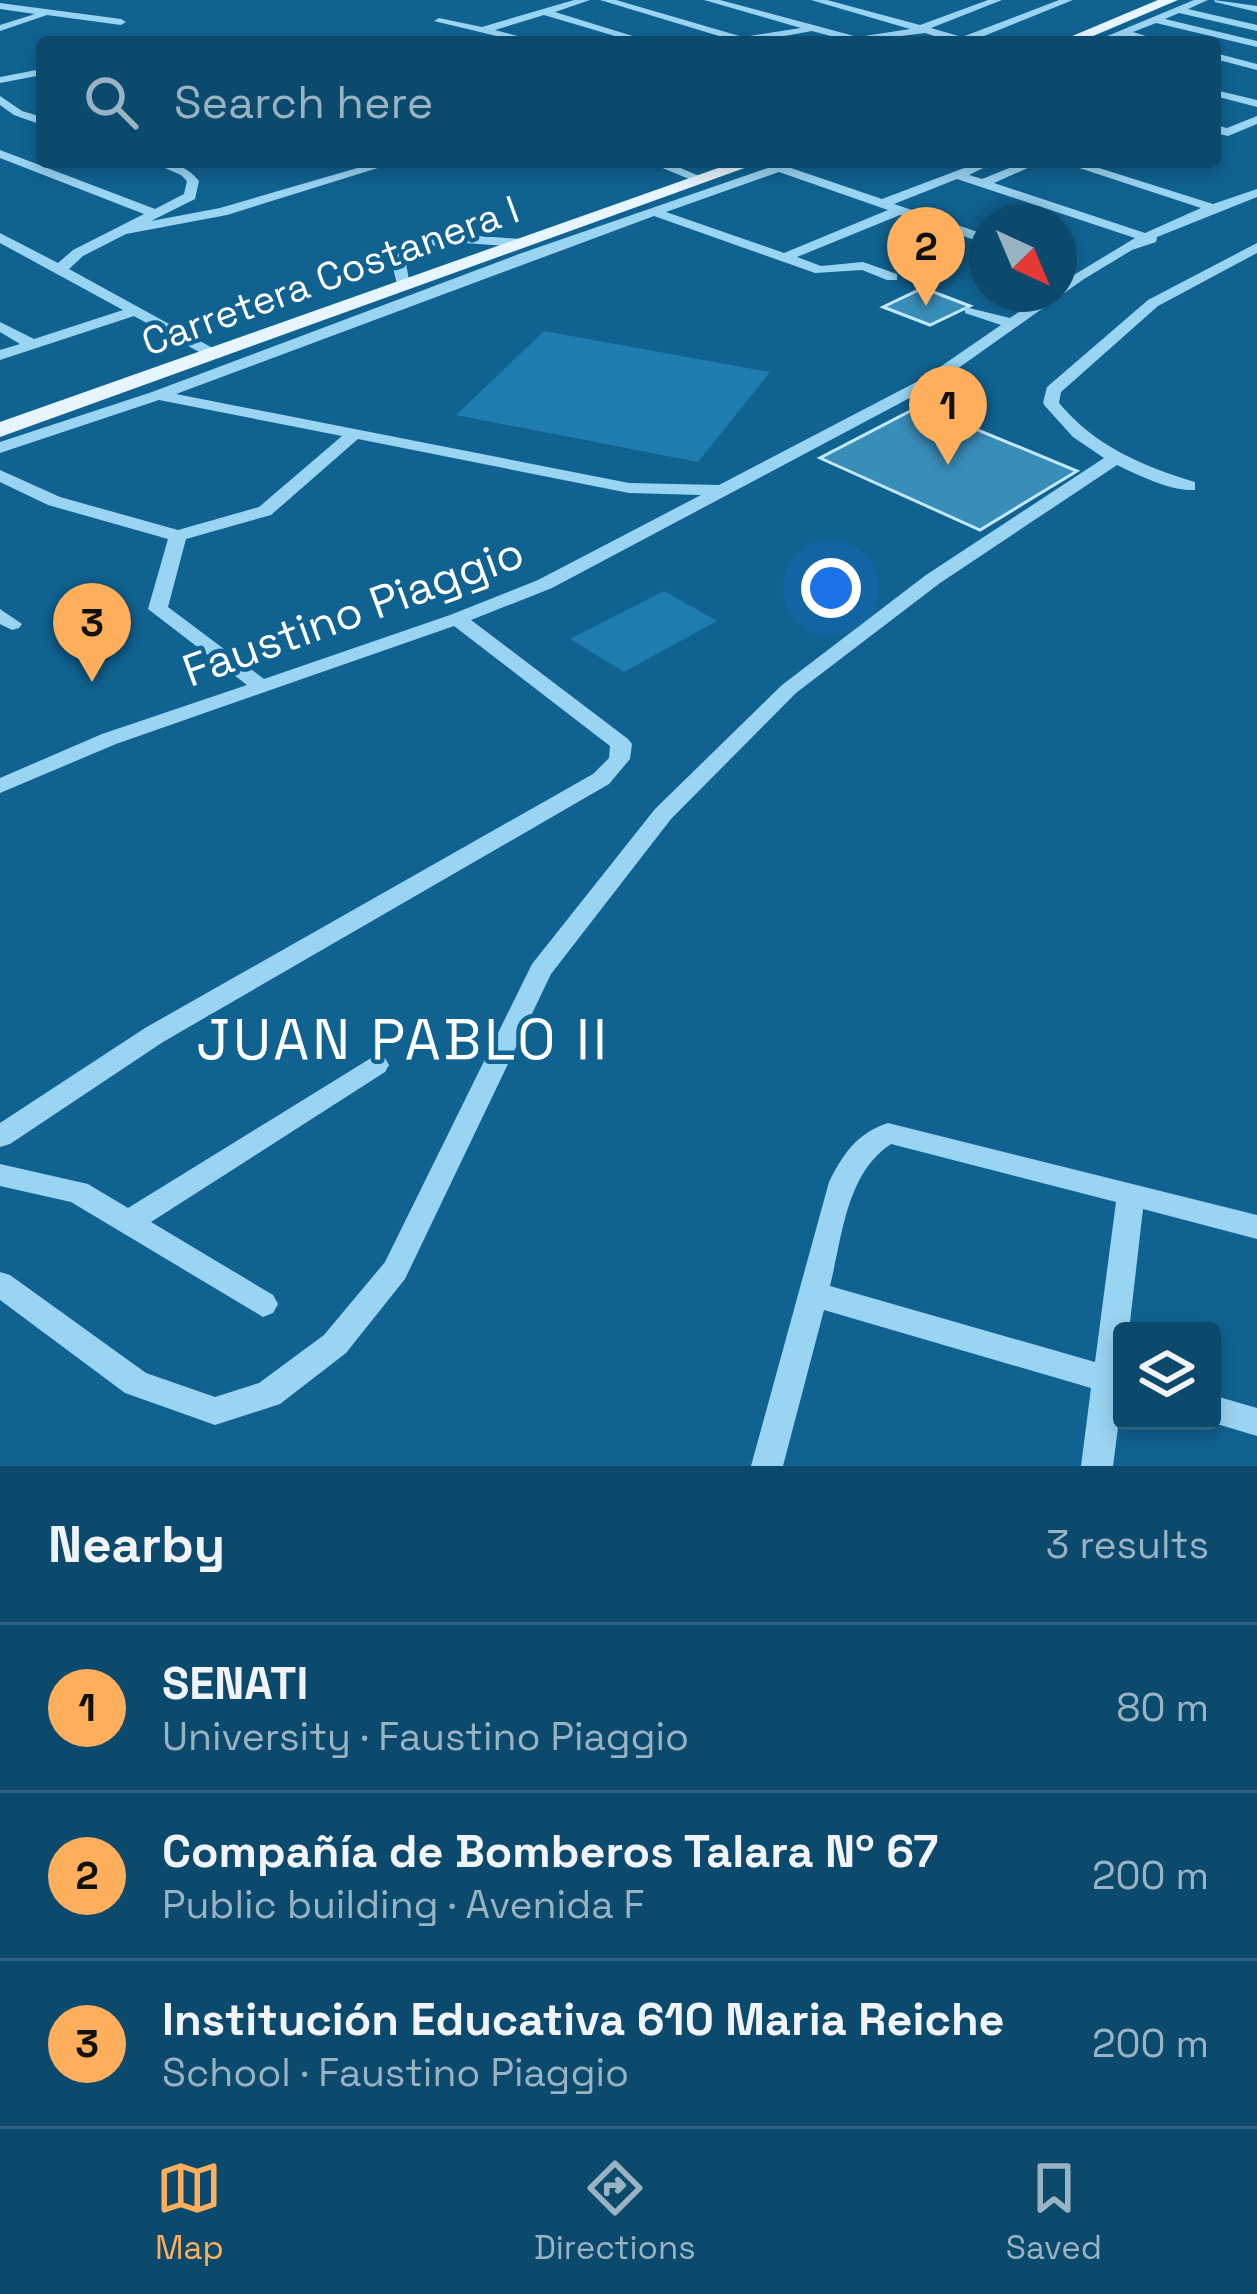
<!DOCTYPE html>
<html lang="en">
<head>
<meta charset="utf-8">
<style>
	:root { --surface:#0c4a6d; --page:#155172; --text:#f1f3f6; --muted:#9ab3c2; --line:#2c6280; --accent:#ffaf5c }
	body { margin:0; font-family:"Space Grotesk",sans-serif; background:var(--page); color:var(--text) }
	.controls { position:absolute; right:36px; bottom:36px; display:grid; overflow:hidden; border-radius:12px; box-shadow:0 6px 18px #0003 }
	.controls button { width:108px; height:108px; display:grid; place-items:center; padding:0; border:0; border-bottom:3px solid var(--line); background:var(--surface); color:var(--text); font:60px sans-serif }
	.compass { position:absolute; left:969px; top:204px; width:108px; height:108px; border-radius:50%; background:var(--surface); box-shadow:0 6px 18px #0003; rotate:136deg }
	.you { position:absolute; left:831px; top:588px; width:42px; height:42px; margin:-30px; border:9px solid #fff; border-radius:50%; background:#1a73e8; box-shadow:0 0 0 18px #1a73e833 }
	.badge { display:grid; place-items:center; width:78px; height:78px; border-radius:50%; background:var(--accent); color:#111; font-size:39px; font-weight:700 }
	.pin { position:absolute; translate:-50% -99px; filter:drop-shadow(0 3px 6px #0008) }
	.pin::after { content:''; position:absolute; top:63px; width:42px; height:36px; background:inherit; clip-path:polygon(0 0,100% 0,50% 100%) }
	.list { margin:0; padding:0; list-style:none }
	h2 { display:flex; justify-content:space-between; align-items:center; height:156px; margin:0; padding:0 48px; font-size:51px }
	h2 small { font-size:39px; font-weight:400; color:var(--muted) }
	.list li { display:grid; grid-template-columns:78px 1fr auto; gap:36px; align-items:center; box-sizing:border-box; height:168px; padding:0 48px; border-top:3px solid var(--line) }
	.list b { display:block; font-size:45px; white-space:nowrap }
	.list p { margin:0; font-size:39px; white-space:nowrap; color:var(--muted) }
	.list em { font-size:39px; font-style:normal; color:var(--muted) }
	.icon { flex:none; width:66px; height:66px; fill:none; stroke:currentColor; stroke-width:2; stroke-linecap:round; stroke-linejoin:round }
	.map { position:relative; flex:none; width:1257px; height:1466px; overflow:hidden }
	.search { position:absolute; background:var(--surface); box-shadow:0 6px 18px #0003; left:36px; right:36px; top:36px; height:132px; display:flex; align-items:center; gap:30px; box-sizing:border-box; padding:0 42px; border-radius:12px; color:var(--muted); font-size:45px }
	.sheet { height:660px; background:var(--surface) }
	nav { display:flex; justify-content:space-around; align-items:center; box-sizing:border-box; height:168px; border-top:3px solid var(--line); background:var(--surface); font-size:33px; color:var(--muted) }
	nav a { display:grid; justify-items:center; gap:6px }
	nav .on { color:var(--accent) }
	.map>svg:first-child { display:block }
	.green { fill:#1e7dae }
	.building { fill:#388db9; stroke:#c2e9fe; stroke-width:3 }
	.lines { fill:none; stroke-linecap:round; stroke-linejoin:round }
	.minor { fill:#9ad4f3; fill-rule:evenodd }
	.major { fill:#e6f5ff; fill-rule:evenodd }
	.labels { text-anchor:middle; stroke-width:9; stroke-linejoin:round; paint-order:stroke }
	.far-street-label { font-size:39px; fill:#fff; stroke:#106291 }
	.street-label { font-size:45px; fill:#fff; stroke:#106291 }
	.near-neighbourhood-label { font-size:57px; letter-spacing:3px; fill:#fff; stroke:#106291 }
</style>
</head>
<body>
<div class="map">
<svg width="1257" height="1466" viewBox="0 0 1257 1466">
	<rect width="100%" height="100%" fill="#106291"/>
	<path class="green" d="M 544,331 L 770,372 L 698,462 L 456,415 Z
		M 664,591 L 717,621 L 624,672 L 570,639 Z"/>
	<path class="building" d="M 923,288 L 970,306 L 930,325 L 883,307 Z
		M 920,406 L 1077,471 L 980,530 L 820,458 Z"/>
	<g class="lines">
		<path class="minor" d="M 574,0 L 590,0 L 555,12 L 652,42 L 635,42 L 544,15 L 495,30 L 541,42 L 521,42 L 434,21 L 439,18 L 482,27 Z
			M 600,0 L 616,0 L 743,37 L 801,28 L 704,0 L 720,0 L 858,37 L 910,29 L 811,0 L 827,0 L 920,25 L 988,0 L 1002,0 L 931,28 L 962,37 L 1059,0 L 1073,0 L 974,40 L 975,42 L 953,42 L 925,33 L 853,42 L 812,31 L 751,42 L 726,42 L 729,39 Z
			M 1194,0 L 1208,0 L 1188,9 L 1257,25 L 1257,31 L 1179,13 L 1165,19 L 1257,41 L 1257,47 L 1156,23 L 1133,32 L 1165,42 C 1152,42 1136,35 1123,36 C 1113,36 1104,42 1093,42 Z
			M 1214,0 L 1257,6 L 1257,12 L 1215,2 Z
			M 0,3 L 121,19 L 126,22 L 121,25 L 47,15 L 0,31 L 0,25 L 35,14 L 0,9 Z
			M 1215,53 L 1257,64 L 1257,70 L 1215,59 Z
			M 42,69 L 42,75 L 0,83 L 0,77 Z
			M 1215,90 L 1257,100 L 1257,107 L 1215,96 Z
			M 0,96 L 22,111 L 42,117 L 42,125 L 14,115 L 0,105 Z
			M 1257,116 L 1257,124 L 1228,136 L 1215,133 L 1215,125 L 1227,128 Z
			M 0,150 L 155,209 L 184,194 L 187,181 L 181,175 L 151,162 C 171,162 186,165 199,181 L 195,199 L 151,221 L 220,208 L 378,162 L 397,162 L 227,215 L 126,234 L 83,256 L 69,269 L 220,352 L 220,358 L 210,358 L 134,316 L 0,360 L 0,350 L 20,344 L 0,332 L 0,322 L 34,339 L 123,310 L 0,243 L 0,233 L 58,263 L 73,250 L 144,214 L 0,158 Z
			M 648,162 L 666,162 L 709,180 L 699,183 Z
			M 785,162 L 803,162 L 791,168 L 882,199 L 980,162 L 989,165 L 969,175 L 982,179 L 1024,162 L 1041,162 L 994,183 L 1145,233 L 1201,208 L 1061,162 L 1080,162 L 1213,204 L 1257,189 L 1257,197 L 1157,237 L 1156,242 L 1132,250 L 1084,279 L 936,384 L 552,588 L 471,620 L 628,739 L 632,744 L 630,759 L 609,784 L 163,1042 L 10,1144 L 0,1147 L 0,1123 L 145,1028 L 593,774 L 609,758 L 610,746 L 454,626 L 116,744 L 0,793 L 0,778 L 102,734 L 247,685 L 148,609 L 168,539 L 48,505 L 0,482 L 0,470 L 60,497 L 178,530 L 259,507 L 342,436 L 159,400 L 0,453 L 0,442 L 152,392 L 519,254 ZM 779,172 L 888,210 L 784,253 L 666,212 ZM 957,179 L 1135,238 L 1059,284 L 1059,294 L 1045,294 L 1010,318 L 965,307 L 965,313 L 1001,325 L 924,378 L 719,485 L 629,483 L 176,394 L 654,216 L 815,273 L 862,270 L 887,280 L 897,280 L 897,274 L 863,262 L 821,266 L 797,257 L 900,215 L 987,244 L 987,235 L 894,204 ZM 358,439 L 629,493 L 701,495 L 538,580 L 450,615 L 264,679 L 168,607 L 186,539 L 271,515 Z
			M 464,235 L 521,239 L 528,243 L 521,247 L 464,243 L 417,247 L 406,263 L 410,286 L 398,289 L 392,263 L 408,240 Z
			M 1257,243 L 1257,253 L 1158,306 L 1061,392 L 1059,403 C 1095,446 1142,466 1195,482 L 1195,490 C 1170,491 1140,476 1117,465 L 940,583 L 796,693 L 671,819 L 551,974 L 405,1279 L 346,1353 L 280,1404 L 215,1425 L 125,1393 L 0,1300 L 0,1272 L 10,1275 L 146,1373 L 215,1397 L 259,1383 L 324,1335 L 385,1262 L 532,964 L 655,809 L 782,685 L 926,575 L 1104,458 L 1073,437 L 1045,406 L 1043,403 L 1047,387 L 1148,300 Z
			M 0,609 L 22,624 L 19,628 L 12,630 L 0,624 Z
			M 376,1055 L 385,1058 L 389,1065 L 385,1072 L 151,1222 L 273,1295 L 278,1304 L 273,1313 L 263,1317 L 71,1202 L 0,1186 L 0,1164 L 88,1184 L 128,1208 Z
			M 888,1123 L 1257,1215 L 1257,1239 L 1143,1209 L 1129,1331 L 1122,1331 L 1122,1397 L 1113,1466 L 1081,1466 L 1091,1388 L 824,1310 L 783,1466 L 751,1466 L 829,1182 C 843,1154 857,1133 888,1123 ZM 891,1144 L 1116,1202 L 1095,1362 L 830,1286 C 842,1238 846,1173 891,1144 Z
			M 1212,1395 L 1257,1408 L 1257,1436 L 1207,1421 L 1212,1421 Z"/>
		<path class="major" d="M 1158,0 L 1178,0 L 1079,42 L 1058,42 Z
			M 735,162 L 761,162 L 0,437 L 0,422 Z"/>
	</g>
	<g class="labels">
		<g class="far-street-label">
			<text transform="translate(330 275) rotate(-20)" y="14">Carretera Costanera I</text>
		</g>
		<g class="street-label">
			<text transform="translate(353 611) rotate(-20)" y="16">Faustino Piaggio</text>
		</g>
		<g class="near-neighbourhood-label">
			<text x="403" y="1059">JUAN PABLO II</text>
		</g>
	</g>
</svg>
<div class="controls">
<button><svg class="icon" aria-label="layers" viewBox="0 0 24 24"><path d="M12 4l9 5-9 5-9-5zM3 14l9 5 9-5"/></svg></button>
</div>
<svg class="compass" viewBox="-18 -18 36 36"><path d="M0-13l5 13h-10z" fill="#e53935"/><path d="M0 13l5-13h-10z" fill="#9ab3c2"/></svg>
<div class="you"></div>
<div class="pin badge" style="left:948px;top:465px">1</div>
<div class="pin badge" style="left:926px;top:306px">2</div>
<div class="pin badge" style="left:92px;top:682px">3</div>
<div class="search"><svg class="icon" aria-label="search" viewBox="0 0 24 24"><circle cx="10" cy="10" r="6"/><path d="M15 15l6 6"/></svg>Search here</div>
</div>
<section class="sheet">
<h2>Nearby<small>3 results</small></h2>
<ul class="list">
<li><span class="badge">1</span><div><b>SENATI</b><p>University · Faustino Piaggio</p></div><em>80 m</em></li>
<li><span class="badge">2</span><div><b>Compañía de Bomberos Talara Nº 67</b><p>Public building · Avenida F</p></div><em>200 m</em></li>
<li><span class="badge">3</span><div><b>Institución Educativa 610 Maria Reiche</b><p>School · Faustino Piaggio</p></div><em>200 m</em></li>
</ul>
</section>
<nav>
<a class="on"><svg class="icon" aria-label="map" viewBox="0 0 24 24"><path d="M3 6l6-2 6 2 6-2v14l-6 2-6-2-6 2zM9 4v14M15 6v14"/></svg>Map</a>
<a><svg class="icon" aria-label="directions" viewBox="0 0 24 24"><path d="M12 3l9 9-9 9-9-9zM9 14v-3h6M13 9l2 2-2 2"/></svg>Directions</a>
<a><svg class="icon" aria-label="saved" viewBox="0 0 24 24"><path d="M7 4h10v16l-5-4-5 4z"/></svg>Saved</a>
</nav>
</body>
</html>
